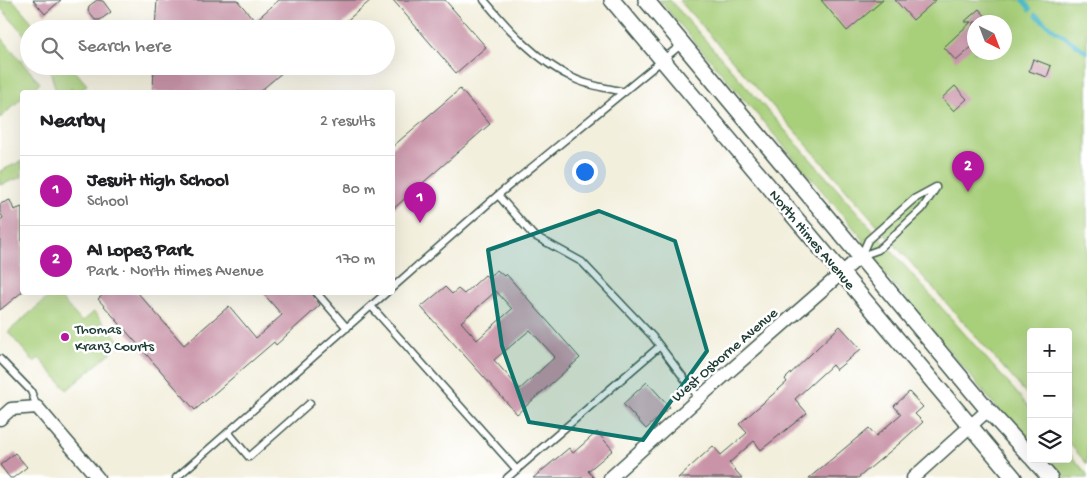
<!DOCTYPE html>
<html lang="en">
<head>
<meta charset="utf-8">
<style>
	:root { --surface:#fff; --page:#f6f6f6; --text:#202124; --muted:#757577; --line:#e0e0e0; --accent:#b5179e }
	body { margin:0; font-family:"Gochi Hand",sans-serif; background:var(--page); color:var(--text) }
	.controls { position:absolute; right:15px; bottom:15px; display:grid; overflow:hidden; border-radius:5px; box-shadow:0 5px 20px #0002 }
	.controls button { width:45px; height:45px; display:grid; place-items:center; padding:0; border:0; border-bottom:1px solid var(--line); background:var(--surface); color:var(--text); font:25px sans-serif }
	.compass { position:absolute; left:967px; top:15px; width:45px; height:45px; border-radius:50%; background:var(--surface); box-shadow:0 5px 20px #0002; rotate:138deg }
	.you { position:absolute; left:584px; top:171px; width:18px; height:18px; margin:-12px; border:4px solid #fff; border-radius:50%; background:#1a73e8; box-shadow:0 0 0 8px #1a73e833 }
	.badge { display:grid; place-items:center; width:32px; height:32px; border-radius:50%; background:var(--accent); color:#fff; font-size:16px; font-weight:700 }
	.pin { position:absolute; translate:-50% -41px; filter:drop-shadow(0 1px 2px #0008) }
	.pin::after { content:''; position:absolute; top:26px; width:18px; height:15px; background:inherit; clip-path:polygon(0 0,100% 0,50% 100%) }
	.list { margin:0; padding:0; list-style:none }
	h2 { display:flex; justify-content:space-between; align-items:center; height:65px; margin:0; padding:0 20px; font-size:21px }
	h2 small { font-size:16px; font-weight:400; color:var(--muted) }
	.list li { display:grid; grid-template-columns:32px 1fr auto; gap:15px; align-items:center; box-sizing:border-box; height:70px; padding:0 20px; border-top:1px solid var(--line) }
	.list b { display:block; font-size:19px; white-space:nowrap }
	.list p { margin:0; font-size:16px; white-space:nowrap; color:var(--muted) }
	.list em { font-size:16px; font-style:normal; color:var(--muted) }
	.icon { flex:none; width:28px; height:28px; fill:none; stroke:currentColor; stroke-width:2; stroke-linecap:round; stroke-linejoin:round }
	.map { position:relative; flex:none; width:1087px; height:478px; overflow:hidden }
	.search { position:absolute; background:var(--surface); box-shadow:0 5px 20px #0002; left:20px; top:20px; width:375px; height:55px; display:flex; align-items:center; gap:12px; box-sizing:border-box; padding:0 18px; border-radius:28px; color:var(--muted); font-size:19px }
	.panel { position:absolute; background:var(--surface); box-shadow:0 5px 20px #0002; left:20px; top:90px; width:375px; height:205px; border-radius:5px }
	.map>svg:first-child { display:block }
	.green { fill:#a8cf7a; stroke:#648657; fill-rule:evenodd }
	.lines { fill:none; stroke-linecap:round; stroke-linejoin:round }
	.stream { stroke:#4ab7c6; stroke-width:4.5 }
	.building { fill:#c994a8; fill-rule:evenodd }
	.service-casing { stroke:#3f584d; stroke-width:9 }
	.minor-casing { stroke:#3f584d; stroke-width:15 }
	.tertiary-casing { stroke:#3f584d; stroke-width:18 }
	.service { stroke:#fff; stroke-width:6 }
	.minor { stroke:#fff; stroke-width:12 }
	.tertiary { stroke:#fff; stroke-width:15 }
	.marked { fill:#0f766e; fill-opacity:0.2; stroke:#0f766e; stroke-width:4; stroke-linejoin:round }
	.poi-dot { fill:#b5179e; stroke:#fff; stroke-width:2 }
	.labels { text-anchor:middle; stroke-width:5; stroke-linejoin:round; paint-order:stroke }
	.street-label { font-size:15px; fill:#1f3d34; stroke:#fff }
	.poi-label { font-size:15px; fill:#1f3d34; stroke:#fff; text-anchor:start }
</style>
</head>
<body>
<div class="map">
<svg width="1087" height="478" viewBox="0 0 1087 478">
	<rect width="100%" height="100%" fill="#fff"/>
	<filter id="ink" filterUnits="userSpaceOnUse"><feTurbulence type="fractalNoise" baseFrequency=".02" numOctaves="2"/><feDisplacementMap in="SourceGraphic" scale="10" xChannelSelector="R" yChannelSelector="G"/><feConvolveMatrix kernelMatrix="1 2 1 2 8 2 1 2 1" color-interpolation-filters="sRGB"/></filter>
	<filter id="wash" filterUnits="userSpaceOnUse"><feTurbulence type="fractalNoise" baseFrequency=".0096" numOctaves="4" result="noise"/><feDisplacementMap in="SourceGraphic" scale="20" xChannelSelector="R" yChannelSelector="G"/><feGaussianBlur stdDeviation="1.12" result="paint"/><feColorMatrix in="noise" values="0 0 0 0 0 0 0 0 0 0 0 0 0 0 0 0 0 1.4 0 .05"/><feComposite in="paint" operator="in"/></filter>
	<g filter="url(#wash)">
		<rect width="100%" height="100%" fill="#f3efdd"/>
		<path class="green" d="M 0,0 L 13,0 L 38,29 L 29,29 L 29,40 L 0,7 Z
			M 659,0 L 670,0 L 1031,409 L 1031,445 L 994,404 L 860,244 L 864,240 Z
			M 679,0 L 1087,0 L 1087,464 L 1068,442 L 1068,332 L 1031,332 L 1031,399 ZM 974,22 L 1004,22 L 1004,52 L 974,52 Z
			M 0,36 L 40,83 L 29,92 L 22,92 L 22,98 L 0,118 Z
			M 49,66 L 71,66 L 87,85 L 79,92 L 74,92 L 71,88 L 71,92 L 56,92 Z
			M 22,161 L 22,177 L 0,185 L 0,171 Z
			M 54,292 L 56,293 L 82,322 L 94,312 L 122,343 L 67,390 L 39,358 L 34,362 L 8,332 Z
			M 1068,452 L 1087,474 L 1087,478 L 1060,478 L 1043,459 L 1068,459 Z"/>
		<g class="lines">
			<path class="stream" d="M 1023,0 L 1030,9
				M 1036,15 L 1049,26 L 1087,52"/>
		</g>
		<g id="blocks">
			<path class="building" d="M 33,0 L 61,0 L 45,14 Z
				M 97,0 L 103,1 L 111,12 L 100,20 L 95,20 L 88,11 L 89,6 Z
				M 157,0 L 237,0 L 255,21 L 279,0 L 371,0 L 337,29 L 155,29 Z
				M 393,0 L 445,0 L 486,47 L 456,73 Z
				M 821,0 L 883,0 L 847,31 Z
				M 895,0 L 936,0 L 913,20 Z
				M 979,9 L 991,22 L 974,22 L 974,45 L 956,61 L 944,47 L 971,22 L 964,22 Z
				M 1033,59 L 1051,66 L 1047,77 L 1029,71 Z
				M 154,66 L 290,66 L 259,92 L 153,92 Z
				M 955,86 L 967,99 L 954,111 L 942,98 Z
				M 460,89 L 490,124 L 392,210 L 392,147 Z
				M 10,200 L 14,210 L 22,207 L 22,292 L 0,310 L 0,220 L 3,218 L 0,212 L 0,204 Z
				M 497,270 L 504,276 L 506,274 L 580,358 L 517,414 L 421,307 L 445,287 L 452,294 L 458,289 L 464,294 L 485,275 L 488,277 ZM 496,291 L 512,309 L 477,340 L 461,322 ZM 530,330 L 555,357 L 520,389 L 494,360 Z
				M 106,292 L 137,292 L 184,345 L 229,306 L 256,338 L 282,315 L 262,292 L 311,292 L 320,305 L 276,345 L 274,342 L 195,410 L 98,299 Z
				M 840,326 L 861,349 L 836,370 L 832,365 L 795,399 L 807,413 L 761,450 L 754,441 L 729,463 L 742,478 L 678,478 L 713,446 L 721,455 L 747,433 L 739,424 L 787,382 L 785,379 Z
				M 647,382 L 670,407 L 646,429 L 623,404 Z
				M 909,392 L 923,407 L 915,414 L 923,422 L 900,443 L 858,478 L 809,478 L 869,428 L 876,436 L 901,414 L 894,406 Z
				M 597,432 L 613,450 L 588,471 L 594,478 L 533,478 L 569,448 L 573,453 Z
				M 15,453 L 27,467 L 13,478 L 10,478 L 0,465 Z"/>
		</g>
	</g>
	<g filter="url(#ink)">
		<use href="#blocks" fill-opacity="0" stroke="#3f584d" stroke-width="1"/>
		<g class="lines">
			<g class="service-casing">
				<path id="service" d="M 484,0 C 509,30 537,61 573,78 C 588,86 608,88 625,92
					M 498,195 L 533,235 L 582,262 L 653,337 L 699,398
					M 861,256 L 868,240 L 914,199 L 936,187
					M 861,256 L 878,250 L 922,209 L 936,188
					M 392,288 L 498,195 L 682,44
					M 316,292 L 347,328
					M 371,306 L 517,470
					M 0,359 L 31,391 L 37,407
					M 228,432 L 249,457 L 310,403
					M 176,478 L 387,292
					M 507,478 L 660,346"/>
			</g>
			<g class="minor-casing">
				<path id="minor" d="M 0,419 L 11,409 L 37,407 L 98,478
					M 610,478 L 699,398 L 861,256
					M 913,478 L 988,410"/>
			</g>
			<g class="tertiary-casing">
				<path id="tertiary" d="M 612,0 L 1014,478
					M 646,0 L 988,410 L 1031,457
					M 1033,459 L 1050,478"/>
			</g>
			<use href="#service" class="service"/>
			<use href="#minor" class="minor"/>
			<use href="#tertiary" class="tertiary"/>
		</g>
	</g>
	<path class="marked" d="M 599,211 L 675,241 L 707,351 L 643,440 L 529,422 L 502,346 L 488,250 Z"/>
	<circle class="poi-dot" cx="65" cy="337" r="5"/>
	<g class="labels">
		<g class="street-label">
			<text transform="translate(813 239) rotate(50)" y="5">North Himes Avenue</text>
			<text transform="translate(724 354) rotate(-41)" y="5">West Osborne Avenue</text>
		</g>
		<g class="poi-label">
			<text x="75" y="333">Thomas<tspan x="75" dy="17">Kranz Courts</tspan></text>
		</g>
	</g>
</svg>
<div class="controls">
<button>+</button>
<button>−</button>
<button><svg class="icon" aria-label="layers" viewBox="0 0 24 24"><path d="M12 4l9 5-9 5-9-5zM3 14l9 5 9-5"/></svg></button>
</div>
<svg class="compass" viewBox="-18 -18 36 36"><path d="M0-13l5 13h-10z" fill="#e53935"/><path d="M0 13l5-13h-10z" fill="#757577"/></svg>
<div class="you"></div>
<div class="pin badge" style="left:420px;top:223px">1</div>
<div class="pin badge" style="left:968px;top:192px">2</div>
<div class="search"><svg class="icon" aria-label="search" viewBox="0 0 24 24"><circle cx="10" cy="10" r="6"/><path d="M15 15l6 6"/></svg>Search here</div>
<section class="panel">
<h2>Nearby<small>2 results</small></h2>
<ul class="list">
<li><span class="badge">1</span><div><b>Jesuit High School</b><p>School</p></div><em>80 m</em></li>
<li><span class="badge">2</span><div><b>Al Lopez Park</b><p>Park · North Himes Avenue</p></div><em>170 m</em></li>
</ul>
</section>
</div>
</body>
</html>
